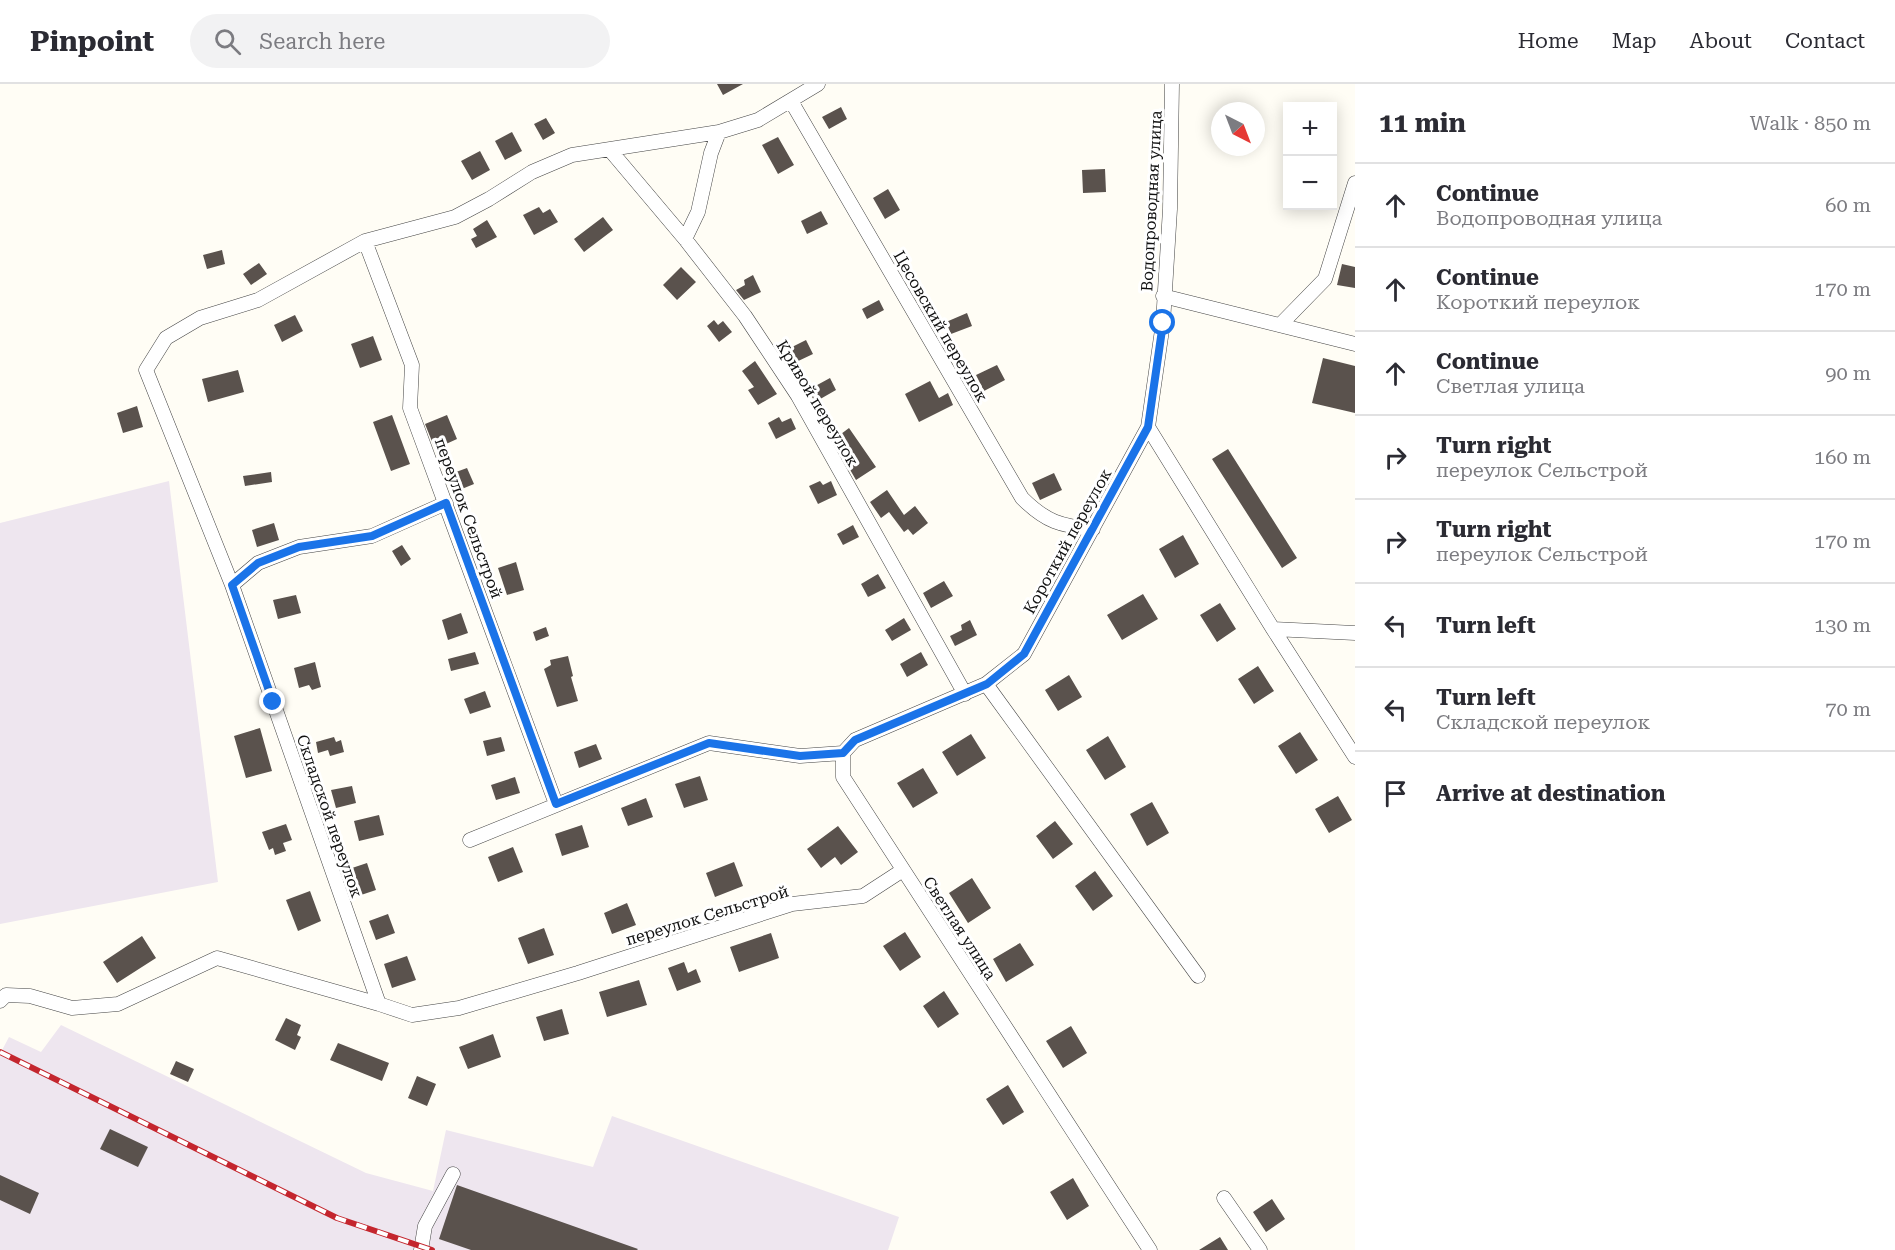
<!DOCTYPE html>
<html lang="en">
<head>
<meta charset="utf-8">
<style>
	:root { --surface:#fff; --page:#f2f2f3; --text:#2b2b33; --muted:#7c7c81; --line:#e1e1e2 }
	body { margin:0; font-family:"Roboto Serif",serif; background:var(--page); color:var(--text) }
	.controls { position:absolute; right:18px; top:18px; display:grid; overflow:hidden; border-radius:0px; box-shadow:0 3px 15px #0003 }
	.controls button { width:54px; height:54px; display:grid; place-items:center; padding:0; border:0; border-bottom:2px solid var(--line); background:var(--surface); color:var(--text); font:30px sans-serif }
	.compass { position:absolute; left:1211px; top:18px; width:54px; height:54px; border-radius:50%; background:var(--surface); box-shadow:0 3px 15px #0003; rotate:138deg }
	.stop { position:absolute; width:18px; height:18px; margin:-14px; border:4px solid #1a73e8; border-radius:50%; background:#fff }
	.stop.end { background:#1a73e8; border-color:#fff; box-shadow:0 2px 6px #0008 }
	.list { margin:0; padding:0; list-style:none }
	h2 { display:flex; justify-content:space-between; align-items:center; height:78px; margin:0; padding:0 24px; font-size:26px }
	h2 small { font-size:20px; font-weight:400; color:var(--muted) }
	.list li { display:grid; grid-template-columns:39px 1fr auto; gap:18px; align-items:center; box-sizing:border-box; height:84px; padding:0 24px; border-top:2px solid var(--line) }
	.list b { display:block; font-size:22px; white-space:nowrap }
	.list p { margin:0; font-size:20px; white-space:nowrap; color:var(--muted) }
	.list em { font-size:20px; font-style:normal; color:var(--muted) }
	.icon { flex:none; width:33px; height:33px; fill:none; stroke:currentColor; stroke-width:2; stroke-linecap:round; stroke-linejoin:round }
	.map { position:relative; flex:none; width:1355px; height:1166px; overflow:hidden }
	header { display:flex; align-items:center; gap:36px; box-sizing:border-box; height:84px; padding:0 30px; background:var(--surface); border-bottom:2px solid var(--line) }
	header strong { font-size:28px }
	nav { display:flex; gap:33px; margin-inline-start:auto; font-size:21px }
	.search { width:420px; height:54px; background:var(--page); display:flex; align-items:center; gap:15px; box-sizing:border-box; padding:0 21px; border-radius:33px; color:var(--muted); font-size:22px }
	main { display:flex }
	aside { flex:1; background:var(--surface) }
	.map>svg:first-child { display:block }
	.industrial { fill:#eee6ef }
	.building { fill:#5a524d }
	.lines { fill:none; stroke-linecap:round; stroke-linejoin:round }
	.minor-casing { stroke:#444; stroke-width:15 }
	.minor { stroke:#fff; stroke-width:14 }
	.rail-casing { stroke:#c4262e; stroke-width:6 }
	.rail { stroke:#fff; stroke-width:4; stroke-dasharray:11; stroke-linecap:butt }
	.route { stroke:#1a73e8; stroke-width:8 }
	.labels { text-anchor:middle; stroke-width:6; stroke-linejoin:round; paint-order:stroke }
	.street-label { font-size:16px; fill:#111; stroke:#fff }
</style>
</head>
<body>
<header>
<strong>Pinpoint</strong>
<div class="search"><svg class="icon" aria-label="search" viewBox="0 0 24 24"><circle cx="10" cy="10" r="6"/><path d="M15 15l6 6"/></svg>Search here</div>
<nav><a>Home</a><a>Map</a><a>About</a><a>Contact</a></nav>
</header>
<main>
<div class="map">
<svg width="1355" height="1166" viewBox="0 0 1355 1166">
	<rect width="100%" height="100%" fill="#fffdf5"/>
	<path class="industrial" d="M 169,397 L 218,798 L 0,840 L 0,439 Z
		M 61,941 L 366,1089 L 433,1107 L 446,1046 L 593,1083 L 612,1032 L 899,1133 L 888,1166 L 0,1166 L 0,970 L 9,953 L 41,968 Z"/>
	<path class="building" d="M 717,0 L 743,0 L 723,11 Z
		M 841,23 L 847,35 L 829,45 L 822,33 Z
		M 546,34 L 555,49 L 543,56 L 534,40 Z
		M 512,48 L 522,67 L 505,76 L 495,57 Z
		M 778,53 L 794,81 L 778,90 L 762,61 Z
		M 480,67 L 490,86 L 472,96 L 461,77 Z
		M 1105,85 L 1106,108 L 1083,109 L 1082,86 Z
		M 888,105 L 900,126 L 885,135 L 873,114 Z
		M 539,123 L 543,129 L 550,125 L 558,138 L 534,151 L 523,131 Z
		M 821,127 L 828,140 L 807,150 L 801,137 Z
		M 603,133 L 613,146 L 584,168 L 574,155 Z
		M 487,136 L 497,153 L 476,164 L 471,155 L 477,152 L 473,145 Z
		M 222,166 L 225,180 L 207,185 L 203,171 Z
		M 259,179 L 267,190 L 251,201 L 243,190 Z
		M 1342,180 L 1355,183 L 1355,204 L 1337,201 Z
		M 681,183 L 696,198 L 677,216 L 663,201 Z
		M 753,191 L 761,208 L 744,216 L 736,206 L 745,201 L 744,196 Z
		M 879,216 L 884,226 L 867,235 L 862,225 Z
		M 967,229 L 972,242 L 951,250 L 946,238 Z
		M 295,231 L 303,247 L 282,258 L 274,241 Z
		M 714,236 L 718,241 L 723,237 L 732,248 L 719,258 L 707,242 Z
		M 373,252 L 382,276 L 360,284 L 351,260 Z
		M 806,256 L 813,270 L 794,279 L 788,265 Z
		M 1323,274 L 1355,282 L 1355,329 L 1312,319 Z
		M 755,277 L 777,310 L 758,321 L 748,306 L 754,303 L 742,287 Z
		M 997,281 L 1005,296 L 984,307 L 976,291 Z
		M 238,286 L 244,308 L 208,318 L 202,295 Z
		M 830,294 L 836,306 L 815,318 L 808,306 Z
		M 930,297 L 939,314 L 948,309 L 953,321 L 919,338 L 905,310 Z
		M 137,322 L 143,343 L 123,349 L 117,329 Z
		M 392,331 L 410,380 L 391,387 L 373,338 Z
		M 447,331 L 457,355 L 435,365 L 425,340 Z
		M 779,333 L 782,338 L 791,334 L 796,345 L 776,355 L 768,339 Z
		M 849,344 L 876,383 L 856,396 L 833,356 Z
		M 1228,365 L 1297,474 L 1282,484 L 1212,375 Z
		M 467,384 L 474,400 L 452,409 L 445,392 Z
		M 271,388 L 272,398 L 245,402 L 243,392 Z
		M 1054,389 L 1062,406 L 1040,416 L 1032,399 Z
		M 820,397 L 823,401 L 831,397 L 837,411 L 818,420 L 809,402 Z
		M 887,406 L 904,431 L 915,422 L 928,439 L 913,451 L 908,445 L 904,448 L 889,428 L 881,434 L 870,418 Z
		M 274,439 L 279,456 L 257,463 L 252,446 Z
		M 853,441 L 859,453 L 843,461 L 837,450 Z
		M 1183,451 L 1199,480 L 1175,494 L 1159,465 Z
		M 402,461 L 411,475 L 401,482 L 392,467 Z
		M 516,478 L 524,506 L 507,511 L 498,484 Z
		M 878,490 L 886,504 L 868,513 L 861,500 Z
		M 944,497 L 953,512 L 931,524 L 923,509 Z
		M 1143,510 L 1158,535 L 1122,556 L 1107,531 Z
		M 296,511 L 301,529 L 278,535 L 273,516 Z
		M 1220,519 L 1236,545 L 1217,558 L 1200,531 Z
		M 461,529 L 468,549 L 448,556 L 442,536 Z
		M 904,534 L 911,546 L 892,557 L 885,546 Z
		M 970,536 L 977,551 L 955,562 L 950,552 L 962,546 L 961,541 Z
		M 546,543 L 549,552 L 536,557 L 533,548 Z
		M 475,568 L 479,580 L 451,587 L 448,575 Z
		M 921,568 L 928,581 L 907,593 L 900,580 Z
		M 568,572 L 573,592 L 571,593 L 578,617 L 557,623 L 544,585 L 551,581 L 550,576 Z
		M 315,578 L 321,603 L 312,606 L 309,601 L 299,604 L 294,584 Z
		M 1258,582 L 1274,607 L 1254,620 L 1238,595 Z
		M 1069,591 L 1082,613 L 1058,627 L 1045,606 Z
		M 485,607 L 491,623 L 470,630 L 464,615 Z
		M 260,644 L 272,687 L 246,694 L 234,652 Z
		M 1300,648 L 1318,676 L 1296,690 L 1278,662 Z
		M 971,650 L 986,674 L 957,692 L 942,668 Z
		M 1108,652 L 1126,683 L 1105,696 L 1086,666 Z
		M 334,653 L 336,658 L 341,656 L 344,668 L 330,672 L 328,666 L 318,669 L 316,658 Z
		M 501,653 L 505,667 L 487,672 L 483,657 Z
		M 596,660 L 602,675 L 579,684 L 574,668 Z
		M 923,684 L 938,709 L 913,724 L 897,699 Z
		M 700,692 L 708,716 L 684,724 L 675,700 Z
		M 515,693 L 520,709 L 496,716 L 491,701 Z
		M 352,702 L 356,719 L 336,724 L 331,706 Z
		M 1338,712 L 1352,736 L 1329,749 L 1315,725 Z
		M 646,714 L 653,733 L 628,742 L 621,724 Z
		M 1152,718 L 1169,749 L 1147,762 L 1130,730 Z
		M 379,731 L 384,751 L 359,757 L 354,737 Z
		M 1055,737 L 1073,760 L 1053,775 L 1036,752 Z
		M 286,740 L 292,756 L 283,759 L 286,767 L 275,771 L 273,764 L 269,766 L 262,748 Z
		M 582,741 L 589,763 L 562,772 L 555,750 Z
		M 838,742 L 858,768 L 841,781 L 835,773 L 821,784 L 807,765 Z
		M 513,763 L 523,788 L 498,798 L 488,773 Z
		M 734,778 L 743,802 L 715,813 L 706,789 Z
		M 367,779 L 376,806 L 358,812 L 349,785 Z
		M 1095,787 L 1113,812 L 1093,827 L 1075,802 Z
		M 972,794 L 991,824 L 968,839 L 949,809 Z
		M 310,807 L 321,837 L 298,847 L 286,816 Z
		M 627,819 L 636,841 L 612,850 L 604,829 Z
		M 388,830 L 395,849 L 376,856 L 369,837 Z
		M 544,844 L 554,871 L 528,880 L 518,854 Z
		M 905,848 L 921,873 L 900,887 L 883,862 Z
		M 771,849 L 779,874 L 739,888 L 730,863 Z
		M 142,852 L 156,874 L 117,899 L 103,878 Z
		M 1020,859 L 1034,881 L 1006,898 L 993,875 Z
		M 407,872 L 416,896 L 392,904 L 384,880 Z
		M 684,878 L 688,889 L 696,885 L 701,898 L 677,907 L 668,884 Z
		M 639,896 L 647,921 L 607,933 L 599,908 Z
		M 944,907 L 959,930 L 938,944 L 923,922 Z
		M 562,925 L 569,950 L 544,957 L 536,933 Z
		M 286,934 L 301,941 L 297,951 L 301,953 L 295,966 L 275,956 Z
		M 1071,942 L 1087,969 L 1063,984 L 1046,957 Z
		M 493,950 L 501,973 L 468,985 L 459,963 Z
		M 338,959 L 389,979 L 382,997 L 330,976 Z
		M 176,977 L 194,985 L 188,998 L 170,990 Z
		M 417,992 L 436,1000 L 427,1022 L 408,1014 Z
		M 1008,1001 L 1024,1028 L 1003,1041 L 986,1015 Z
		M 110,1045 L 148,1063 L 138,1083 L 100,1065 Z
		M 0,1091 L 39,1109 L 30,1130 L 0,1116 Z
		M 1073,1094 L 1089,1122 L 1067,1136 L 1050,1108 Z
		M 457,1101 L 638,1165 L 637,1166 L 471,1166 L 439,1155 Z
		M 1272,1115 L 1285,1135 L 1266,1148 L 1253,1128 Z
		M 1220,1153 L 1228,1166 L 1199,1166 Z"/>
	<g class="lines">
		<g class="minor-casing">
			<path id="minor" d="M 1172,0 L 1170,125 L 1163,239 L 1148,343 L 1024,570 L 986,600 L 1198,892
				M 791,17 L 1022,414 C 1046,438 1061,442 1093,445
				M 610,66 L 685,155 L 745,232 L 798,312 L 965,610
				M 685,155 L 698,128 L 711,69 L 719,48
				M 365,157 L 412,281 L 410,324 L 556,720
				M 1163,212 L 1355,260
				M 1281,240 L 1325,195 L 1355,99
				M 1148,343 L 1273,545 L 1355,673
				M 232,501 L 258,479 L 299,463 L 372,452 L 446,419
				M 1273,545 L 1355,549
				M 986,600 L 855,656 L 843,669 L 843,693 L 1150,1166
				M 470,756 L 709,659 L 800,672 L 843,669
				M 0,917 L 6,911 L 30,912 L 72,924 L 118,920 L 217,874 L 379,920 L 412,931 L 459,924 L 578,889 L 792,820 L 863,812 L 903,786
				M 379,920 L 232,501 L 146,286 L 166,254 L 200,234 L 258,216 L 365,157 L 455,133 L 489,115 L 532,88 L 572,71 L 719,48 L 758,36 L 818,0
				M 1224,1114 L 1260,1166
				M 421,1166 L 425,1142 L 453,1090"/>
		</g>
		<use href="#minor" class="minor"/>
		<g class="rail-casing">
			<path id="rail" d="M 0,968 L 337,1134 L 432,1166"/>
		</g>
		<use href="#rail" class="rail"/>
	</g>
	<g class="lines">
		<path class="route" d="M 273,618 L 232,501 L 258,479 L 299,463 L 372,452 L 446,419 L 556,720 L 709,659 L 800,672 L 843,669 L 855,656 L 987,600 L 1024,570 L 1148,343 L 1163,239"/>
	</g>
	<g class="labels">
		<g class="street-label">
			<text transform="translate(1151 117) rotate(-87)" y="6">Водопроводная улица</text>
			<text transform="translate(941 242) rotate(60)" y="6">Цесовский переулок</text>
			<text transform="translate(818 319) rotate(59)" y="6">Кривой переулок</text>
			<text transform="translate(469 434) rotate(70)" y="6">переулок Сельстрой</text>
			<text transform="translate(1067 457) rotate(-61)" y="6">Короткий переулок</text>
			<text transform="translate(330 732) rotate(71)" y="6">Складской переулок</text>
			<text transform="translate(707 831) rotate(-17)" y="6">переулок Сельстрой</text>
			<text transform="translate(960 844) rotate(57)" y="6">Светлая улица</text>
		</g>
	</g>
</svg>
<div class="controls">
<button>+</button>
<button>−</button>
</div>
<svg class="compass" viewBox="-18 -18 36 36"><path d="M0-13l5 13h-10z" fill="#e53935"/><path d="M0 13l5-13h-10z" fill="#7c7c81"/></svg>
<div class="stop" style="left:1163px;top:239px"></div>
<div class="stop end" style="left:273px;top:618px"></div>
</div>
<aside>
<h2>11 min<small>Walk · 850 m</small></h2>
<ul class="list">
<li><svg class="icon" aria-label="ahead" viewBox="0 0 24 24"><path d="M12 20V5M6 11l6-6 6 6"/></svg><div><b>Continue</b><p>Водопроводная улица</p></div><em>60 m</em></li>
<li><svg class="icon" aria-label="ahead" viewBox="0 0 24 24"><path d="M12 20V5M6 11l6-6 6 6"/></svg><div><b>Continue</b><p>Короткий переулок</p></div><em>170 m</em></li>
<li><svg class="icon" aria-label="ahead" viewBox="0 0 24 24"><path d="M12 20V5M6 11l6-6 6 6"/></svg><div><b>Continue</b><p>Светлая улица</p></div><em>90 m</em></li>
<li><svg class="icon" aria-label="right" viewBox="0 0 24 24"><path d="M7 20v-9h11M14 6l5 5-5 5"/></svg><div><b>Turn right</b><p>переулок Сельстрой</p></div><em>160 m</em></li>
<li><svg class="icon" aria-label="right" viewBox="0 0 24 24"><path d="M7 20v-9h11M14 6l5 5-5 5"/></svg><div><b>Turn right</b><p>переулок Сельстрой</p></div><em>170 m</em></li>
<li><svg class="icon" aria-label="left" viewBox="0 0 24 24"><path d="M17 20v-9H6M10 6l-5 5 5 5"/></svg><div><b>Turn left</b></div><em>130 m</em></li>
<li><svg class="icon" aria-label="left" viewBox="0 0 24 24"><path d="M17 20v-9H6M10 6l-5 5 5 5"/></svg><div><b>Turn left</b><p>Складской переулок</p></div><em>70 m</em></li>
<li><svg class="icon" aria-label="arrive" viewBox="0 0 24 24"><path d="M6 21V4h12l-3 4 3 4H6"/></svg><div><b>Arrive at destination</b></div></li>
</ul>
</aside>
</main>
</body>
</html>
